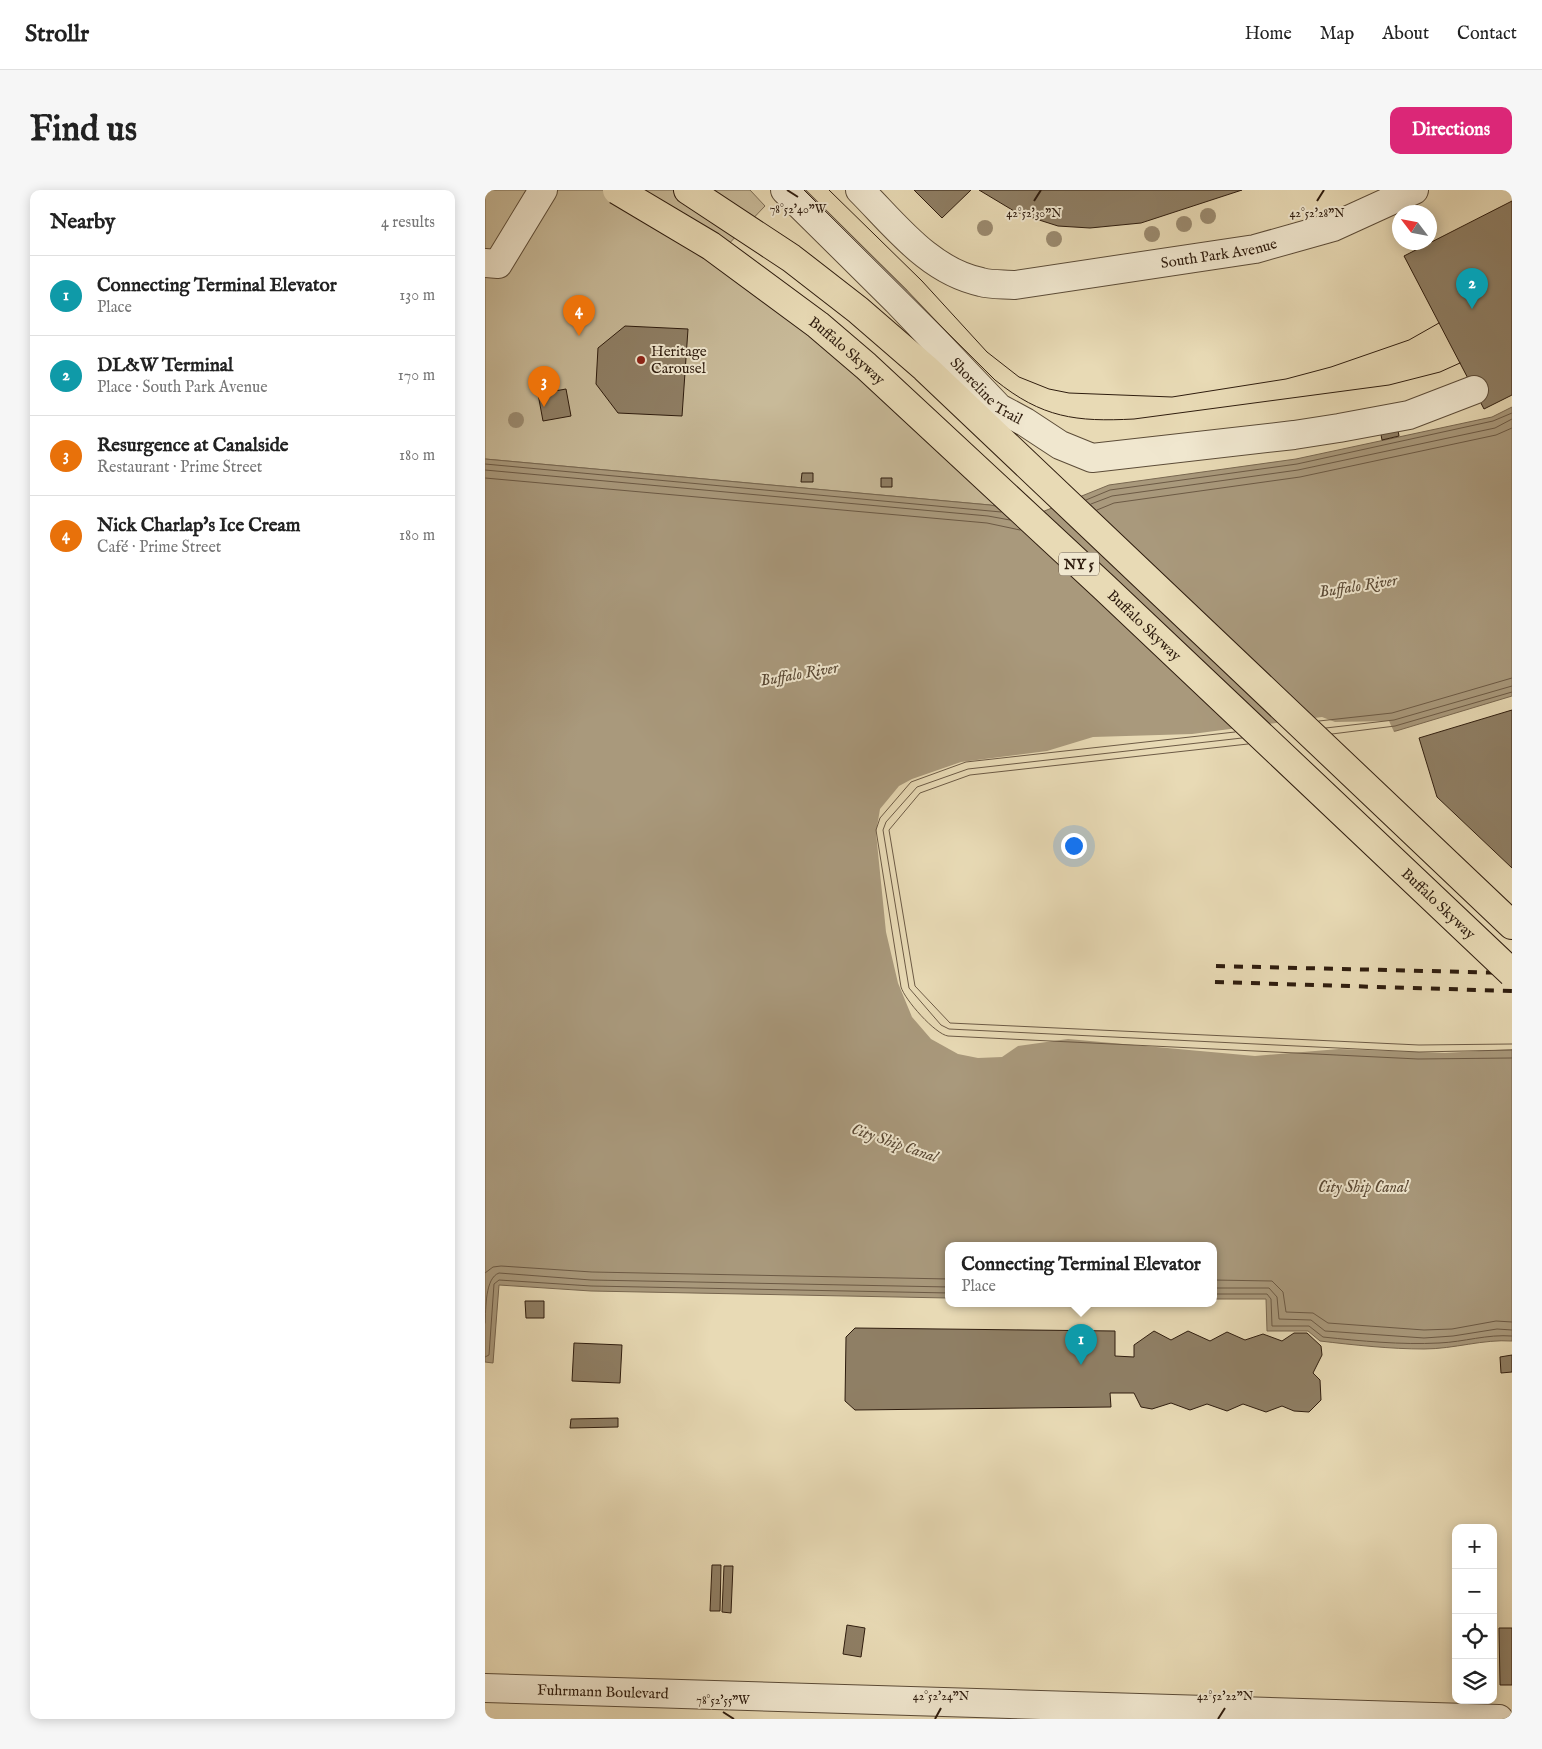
<!DOCTYPE html>
<html lang="en">
<head>
<meta charset="utf-8">
<style>
	:root { --surface:#fff; --page:#f6f6f6; --text:#222; --muted:#767676; --line:#e0e0e0; --accent:#db2777 }
	body { margin:0; font-family:"IM FELL English",serif; background:var(--page); color:var(--text) }
	.controls { position:absolute; right:15px; bottom:15px; display:grid; overflow:hidden; border-radius:10px; box-shadow:0 2px 12px #0003 }
	.controls button { width:45px; height:45px; display:grid; place-items:center; padding:0; border:0; border-bottom:1px solid var(--line); background:var(--surface); color:var(--text); font:25px sans-serif }
	.compass { position:absolute; left:907px; top:15px; width:45px; height:45px; border-radius:50%; background:var(--surface); box-shadow:0 2px 12px #0003; rotate:302deg }
	.you { position:absolute; left:588px; top:655px; width:18px; height:18px; margin:-12px; border:4px solid #fff; border-radius:50%; background:#1a73e8; box-shadow:0 0 0 8px #1a73e833 }
	.badge { display:grid; place-items:center; width:32px; height:32px; border-radius:50%; background:var(--accent); color:#fff; font-size:16px; font-weight:700 }
	.pin { position:absolute; translate:-50% -41px; filter:drop-shadow(0 1px 2px #0008) }
	.pin::after { content:''; position:absolute; top:26px; width:18px; height:15px; background:inherit; clip-path:polygon(0 0,100% 0,50% 100%) }
	.popup { position:absolute; left:460px; top:1052px; width:272px; height:65px; box-sizing:border-box; display:grid; place-content:center; border-radius:10px; background:var(--surface); filter:drop-shadow(0 1px 4px #0005); font-size:16px; white-space:nowrap; color:var(--muted) }
	.popup b { font-size:19px; color:var(--text) }
	.popup::after { content:''; position:absolute; left:50%; top:100%; margin-left:-10px; border:10px solid transparent; border-top-color:var(--surface) }
	.list { margin:0; padding:0; list-style:none }
	h2 { display:flex; justify-content:space-between; align-items:center; height:65px; margin:0; padding:0 20px; font-size:21px }
	h2 small { font-size:16px; font-weight:400; color:var(--muted) }
	.list li { display:grid; grid-template-columns:32px 1fr auto; gap:15px; align-items:center; box-sizing:border-box; height:80px; padding:0 20px; border-top:1px solid var(--line) }
	.list b { display:block; font-size:19px; white-space:nowrap }
	.list p { margin:0; font-size:16px; white-space:nowrap; color:var(--muted) }
	.list em { font-size:16px; font-style:normal; color:var(--muted) }
	.icon { flex:none; width:28px; height:28px; fill:none; stroke:currentColor; stroke-width:2; stroke-linecap:round; stroke-linejoin:round }
	.map { position:relative; flex:none; width:1027px; height:1529px; overflow:hidden; border-radius:10px }
	header { display:flex; align-items:center; gap:30px; box-sizing:border-box; height:70px; padding:0 25px; background:var(--surface); border-bottom:1px solid var(--line) }
	header strong { font-size:24px }
	nav { display:flex; gap:28px; margin-inline-start:auto; font-size:18px }
	.intro { display:flex; align-items:center; justify-content:space-between; box-sizing:border-box; height:120px; padding:0 30px }
	h1 { margin:0; font-size:35px }
	.button { padding:12px 22px; border-radius:10px; background:var(--accent); color:#fff; font-size:18px; font-weight:700 }
	main { display:flex; gap:30px; padding:0 30px }
	aside { flex:1; background:var(--surface); border-radius:10px; box-shadow:0 2px 12px #0003 }
	.map>svg:first-child { display:block }
	.green { fill:#c8ba99; stroke:#7b6b54 }
	.water { fill:#a9997c; stroke:#786750 }
	.pier { fill:#e8dab5 }
	.lines { fill:none; stroke-linecap:round; stroke-linejoin:round }
	.shore { stroke:#6c5a45; stroke-width:1 }
	.building { fill:#8f7f65; stroke:#2e1c0e }
	.minor-casing { stroke:#5c4c38; stroke-width:30 }
	.highway-casing { stroke:#2e1c0e; stroke-width:30 }
	.minor { stroke:#f0e7cf; stroke-width:28 }
	.highway { stroke:#e8dab5; stroke-width:28 }
	.tram { stroke:#2e1c0e; stroke-width:1 }
	.rail { stroke:#2e1c0e; stroke-width:4; stroke-dasharray:9 9; stroke-linecap:butt }
	.highway-bridge-casing { stroke:#2e1c0e; stroke-width:30; stroke-linecap:butt }
	.highway-bridge { stroke:#e8dab5; stroke-width:28 }
	.tree { fill:#9b8b70 }
	.ticks { fill:none; stroke:#2e1c0e; stroke-width:2 }
	.poi-dot { fill:#8f2418; stroke:#f0e7cf; stroke-width:2 }
	.labels { text-anchor:middle; stroke-width:4; stroke-linejoin:round; paint-order:stroke }
	.shield { fill:#f0e7cf; stroke:#685948; stroke-width:1 }
	.shield-label { font-size:14px; font-weight:bold; fill:#2e1c0e }
	.street-label { font-size:15px; fill:#2e1c0e; stroke:#f0e7cf }
	.poi-label { font-size:15px; fill:#2e1c0e; stroke:#f0e7cf; text-anchor:start }
	.water-label { font-size:16px; font-style:italic; fill:#594834; stroke:#f0e7cf }
	.ticks-label { font-size:12px; text-anchor:middle; fill:#2e1c0e; stroke:#f0e7cf; stroke-width:4; stroke-linejoin:round; paint-order:stroke }
</style>
</head>
<body>
<header>
<strong>Strollr</strong>
<nav><a>Home</a><a>Map</a><a>About</a><a>Contact</a></nav>
</header>
<div class="intro"><h1>Find us</h1><a class="button">Directions</a></div>
<main>
<aside>
<h2>Nearby<small>4 results</small></h2>
<ul class="list">
<li><span class="badge" style="background:#0f9aa8">1</span><div><b>Connecting Terminal Elevator</b><p>Place</p></div><em>130 m</em></li>
<li><span class="badge" style="background:#0f9aa8">2</span><div><b>DL&amp;W Terminal</b><p>Place · South Park Avenue</p></div><em>170 m</em></li>
<li><span class="badge" style="background:#e8710a">3</span><div><b>Resurgence at Canalside</b><p>Restaurant · Prime Street</p></div><em>180 m</em></li>
<li><span class="badge" style="background:#e8710a">4</span><div><b>Nick Charlap's Ice Cream</b><p>Café · Prime Street</p></div><em>180 m</em></li>
</ul>
</aside>
<div class="map">
<svg width="1027" height="1529" viewBox="0 0 1027 1529">
	<rect width="100%" height="100%" fill="#e8dab5"/>
	<filter id="stains"><feTurbulence type="fractalNoise" baseFrequency=".004" numOctaves="4"/><feColorMatrix values="0 0 0 0 .2 0 0 0 0 .09 0 0 0 0 .02 0 0 0 .5 -.17"/></filter>
	<radialGradient id="worn" r=".72"><stop offset=".6" stop-color="#630" stop-opacity="0"/><stop offset="1" stop-color="#630" stop-opacity=".3"/></radialGradient>
	<path class="green" d="M 0,0 L 265,0 L 280,16 L 236,62 L 552,324 L 505,315 L 0,269 Z"/>
	<path class="water" d="M 1027,217 L 1027,506 L 911,541 L 486,590 L 438,607 L 409,640 L 435,794 L 465,828 L 934,850 L 1027,849 L 1027,1151 C 998,1149 969,1159 939,1159 C 905,1159 869,1155 835,1151 L 823,1141 L 782,1141 L 781,1109 L 729,1109 L 728,1056 L 464,1056 L 463,1108 L 106,1101 L 14,1095 L 8,1173 L 0,1172 L 0,269 L 505,315 L 552,324 L 624,295 L 811,269 L 1007,227 Z"/>
	<path class="pier" d="M 837,527 L 850,532 L 904,531 L 910,544 L 487,592 L 440,609 L 412,640 L 437,793 L 466,825 L 934,848 L 1027,847 L 1027,859 L 960,863 L 854,859 L 770,866 L 583,849 L 533,856 L 517,867 L 493,868 L 473,864 L 446,849 L 427,827 L 413,793 L 401,742 L 391,643 L 395,619 L 414,596 L 427,589 L 476,572 L 562,561 L 608,547 L 707,544 Z"/>
	<g class="lines">
		<path class="shore" d="M 0,274 L 516,322
			M 0,280 L 503,326 L 525,330
			M 0,288 L 502,333 L 535,340
			M 601,310 L 625,300 L 812,274 L 1008,231 L 1027,223
			M 606,314 L 627,306 L 813,280 L 1010,238 L 1027,229
			M 612,320 L 629,313 L 815,287 L 1011,245 L 1027,238
			M 834,531 L 907,523 L 1027,488
			M 841,538 L 909,530 L 1027,496
			M 750,542 L 481,572 L 426,592 L 395,628 L 391,640 L 416,797 C 420,810 450,844 463,846 L 933,869 L 1027,868
			M 847,544 L 910,536 L 1027,502
			M 757,548 L 483,579 L 432,597 L 401,632 L 398,640 L 424,798 L 456,835 L 464,839 L 934,862 L 1027,860
			M 763,554 L 485,585 L 435,603 L 404,640 L 430,796 L 465,833 L 934,855 L 1027,854
			M 0,1083 L 8,1077 L 16,1076 L 107,1082 L 464,1089
			M 728,1090 L 787,1091 L 798,1102 L 801,1122 L 828,1123 L 843,1133 L 939,1140 L 967,1139 L 1011,1131 L 1027,1132
			M 728,1098 L 784,1098 L 792,1107 L 794,1129 L 826,1130 L 840,1141 L 939,1148 L 968,1146 L 1012,1139 L 1027,1140
			M 728,1104 L 782,1104 L 786,1109 L 787,1136 L 824,1136 L 838,1147 C 876,1151 916,1155 954,1153 C 979,1152 1002,1144 1027,1146
			M 0,1133 C 1,1118 0,1088 14,1083 L 106,1090 L 464,1097
			M 0,1167 L 4,1165 L 9,1094 L 14,1090 L 106,1096 L 464,1103"/>
	</g>
	<path class="building" d="M 429,0 L 486,0 L 457,28 Z
		M 494,0 L 757,0 L 656,33 L 605,38 L 573,36 L 551,29 L 529,21 Z
		M 1027,11 L 1027,205 L 999,219 L 919,66 Z
		M 140,136 L 203,139 L 197,226 L 133,223 L 111,194 L 113,158 Z
		M 81,199 L 86,226 L 58,231 L 53,204 Z
		M 911,230 L 914,246 L 897,250 L 894,234 Z
		M 317,283 L 328,283 L 328,292 L 316,292 Z
		M 396,288 L 407,288 L 407,297 L 396,297 Z
		M 1027,520 L 1027,678 L 952,607 L 934,548 Z
		M 40,1111 L 59,1111 L 59,1128 L 41,1128 Z
		M 370,1138 L 630,1141 L 630,1166 L 649,1167 L 649,1155 L 669,1141 L 686,1150 L 703,1141 L 725,1151 L 742,1142 L 760,1150 L 778,1144 L 797,1151 L 809,1143 L 822,1143 L 836,1156 L 837,1165 L 828,1183 L 835,1190 L 836,1210 L 824,1222 L 809,1221 L 797,1216 L 781,1222 L 758,1214 L 742,1221 L 722,1214 L 705,1220 L 686,1213 L 667,1219 L 656,1217 L 649,1203 L 625,1203 L 626,1217 L 370,1220 L 360,1211 L 361,1147 Z
		M 89,1153 L 137,1155 L 135,1193 L 87,1191 Z
		M 1027,1165 L 1027,1182 L 1016,1183 L 1015,1167 Z
		M 133,1228 L 133,1237 L 85,1238 L 86,1229 Z
		M 227,1375 L 236,1375 L 235,1421 L 225,1421 Z
		M 239,1376 L 248,1376 L 246,1423 L 237,1422 Z
		M 362,1435 L 380,1438 L 376,1467 L 358,1464 Z
		M 1014,1438 L 1027,1438 L 1027,1495 L 1015,1495 Z"/>
	<g class="lines">
		<g class="minor-casing">
			<g id="minor">
				<path id="s1" d="M 300,0 L 412,111 L 514,218 L 540,232 L 575,255 L 607,268 L 809,245 L 854,238 L 924,225 L 989,200"/>
				<path id="s2" d="M 375,0 C 410,35 444,81 496,92 C 506,95 519,94 530,95 L 770,59 L 848,37 L 929,0"/>
				<path d="M 0,73 L 13,74 L 58,0"/>
				<path id="s3" d="M 0,1498 L 1014,1529"/>
			</g>
		</g>
		<g class="highway-casing">
			<path id="highway" d="M 203,0 L 306,68 L 373,120 L 440,178 L 1027,735"/>
		</g>
		<use href="#minor" class="minor"/>
		<use href="#highway" class="highway"/>
		<path class="tram" d="M 319,0 L 510,190 C 557,228 591,232 649,229 L 904,195 L 955,182 L 975,173
			M 344,0 L 437,91 L 502,162 L 534,187 L 564,199 L 584,203 L 687,207 L 801,189 L 846,177 L 924,150 L 954,133"/>
		<path class="rail" d="M 731,776 L 1027,783
			M 730,792 L 1027,801"/>
		<g class="highway-bridge-casing">
			<g id="highway-bridge">
				<path id="s4" d="M 132,0 L 226,56 L 333,135 L 381,176 L 619,397 L 1027,783"/>
			</g>
		</g>
		<use href="#highway-bridge" class="highway-bridge"/>
	</g>
	<g class="tree">
		<circle cx="723" cy="26" r="8"/>
		<circle cx="699" cy="34" r="8"/>
		<circle cx="500" cy="38" r="8"/>
		<circle cx="667" cy="44" r="8"/>
		<circle cx="569" cy="49" r="8"/>
		<circle cx="31" cy="230" r="8"/>
	</g>
	<path class="ticks" d="M 302,0 L 313,7M 549,11 L 556,0M 832,11 L 839,0M 238,1522 L 249,1529M 450,1529 L 456,1518M 733,1529 L 740,1518"/>
	<circle class="poi-dot" cx="156" cy="170" r="5"/>
	<g class="labels">
		<rect class="shield" x="574" y="362.5" width="40" height="23" rx="4"/>
		<g class="shield-label">
			<text x="594" y="379">NY 5</text>
		</g>
		<g class="street-label">
			<text dy="5" stroke="none"><textPath href="#s2" startOffset="395">South Park Avenue</textPath></text>
			<text dy="5" stroke="none"><textPath href="#s4" startOffset="281">Buffalo Skyway</textPath></text>
			<text dy="5" stroke="none"><textPath href="#s1" startOffset="285">Shoreline Trail</textPath></text>
			<text dy="5" stroke="none"><textPath href="#s4" startOffset="686">Buffalo Skyway</textPath></text>
			<text dy="5" stroke="none"><textPath href="#s4" startOffset="1091">Buffalo Skyway</textPath></text>
			<text dy="5" stroke="none"><textPath href="#s3" startOffset="118">Fuhrmann Boulevard</textPath></text>
		</g>
		<g class="poi-label">
			<text x="166" y="166">Heritage<tspan x="166" dy="17">Carousel</tspan></text>
		</g>
		<g class="water-label">
			<text transform="translate(873 395) rotate(-9)" y="6">Buffalo River</text>
			<text transform="translate(314 483) rotate(-10)" y="6">Buffalo River</text>
			<text transform="translate(410 952) rotate(19)" y="6">City Ship Canal</text>
			<text x="878" y="1002">City Ship Canal</text>
		</g>
	</g>
	<g class="ticks-label">
		<text x="313" y="23">78°52'40"W</text>
		<text x="549" y="27">42°52'30"N</text>
		<text x="832" y="27">42°52'28"N</text>
		<text x="456" y="1510">42°52'24"N</text>
		<text x="740" y="1510">42°52'22"N</text>
		<text x="238" y="1514">78°52'55"W</text>
	</g>
	<rect width="100%" height="100%" filter="url(#stains)"/>
	<rect width="100%" height="100%" fill="url(#worn)"/>
</svg>
<div class="controls">
<button>+</button>
<button>−</button>
<button><svg class="icon" aria-label="locate" viewBox="0 0 24 24"><circle cx="12" cy="12" r="6"/><path d="M12 2v4M12 18v4M2 12h4M18 12h4"/></svg></button>
<button><svg class="icon" aria-label="layers" viewBox="0 0 24 24"><path d="M12 4l9 5-9 5-9-5zM3 14l9 5 9-5"/></svg></button>
</div>
<svg class="compass" viewBox="-18 -18 36 36"><path d="M0-13l5 13h-10z" fill="#e53935"/><path d="M0 13l5-13h-10z" fill="#767676"/></svg>
<div class="you"></div>
<div class="pin badge" style="left:596px;top:1175px;background:#0f9aa8">1</div>
<div class="popup"><b>Connecting Terminal Elevator</b>Place</div>
<div class="pin badge" style="left:987px;top:119px;background:#0f9aa8">2</div>
<div class="pin badge" style="left:59px;top:217px;background:#e8710a">3</div>
<div class="pin badge" style="left:94px;top:146px;background:#e8710a">4</div>
</div>
</main>
</body>
</html>
